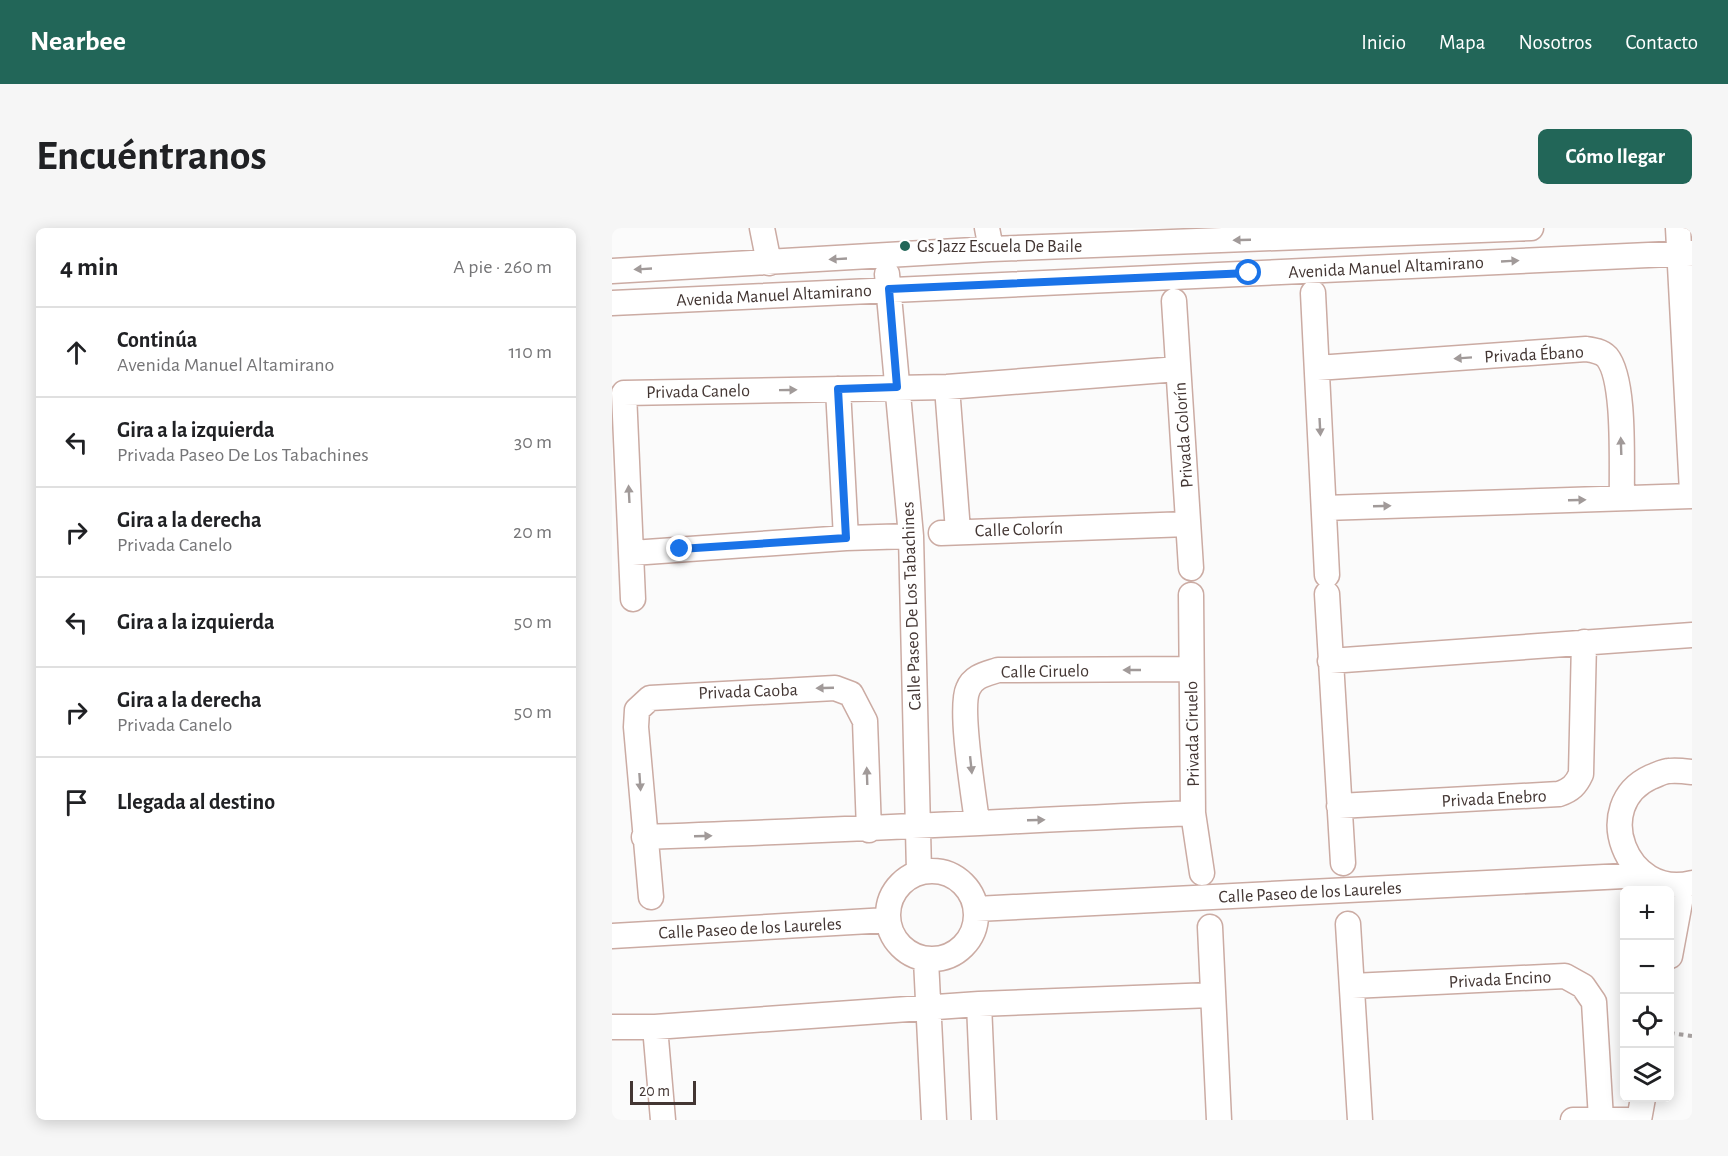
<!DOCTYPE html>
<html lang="es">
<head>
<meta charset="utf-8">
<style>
	:root { --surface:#fff; --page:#f6f6f6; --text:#202124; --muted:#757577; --line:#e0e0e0; --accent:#226658 }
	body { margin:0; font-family:"Alegreya Sans",sans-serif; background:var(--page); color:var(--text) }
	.controls { position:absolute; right:18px; bottom:18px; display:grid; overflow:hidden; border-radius:9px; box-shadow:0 3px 15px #0003 }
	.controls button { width:54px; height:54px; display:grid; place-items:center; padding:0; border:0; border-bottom:2px solid var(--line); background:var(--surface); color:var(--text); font:30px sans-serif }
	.scale { position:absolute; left:18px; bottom:15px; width:66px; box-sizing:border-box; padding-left:6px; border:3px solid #433633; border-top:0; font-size:16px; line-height:21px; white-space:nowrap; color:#433633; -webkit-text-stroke:4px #fff; paint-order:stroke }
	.stop { position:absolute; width:18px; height:18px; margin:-14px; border:4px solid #1a73e8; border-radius:50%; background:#fff }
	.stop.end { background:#1a73e8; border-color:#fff; box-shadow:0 2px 6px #0008 }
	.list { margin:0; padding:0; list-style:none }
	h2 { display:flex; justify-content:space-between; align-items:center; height:78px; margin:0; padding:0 24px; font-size:26px }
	h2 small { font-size:20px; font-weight:400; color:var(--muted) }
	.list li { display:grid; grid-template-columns:39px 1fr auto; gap:18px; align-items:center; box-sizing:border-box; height:90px; padding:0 24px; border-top:2px solid var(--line) }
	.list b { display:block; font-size:22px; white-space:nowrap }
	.list p { margin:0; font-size:20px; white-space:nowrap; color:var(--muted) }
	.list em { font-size:20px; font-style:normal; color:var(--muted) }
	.icon { flex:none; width:33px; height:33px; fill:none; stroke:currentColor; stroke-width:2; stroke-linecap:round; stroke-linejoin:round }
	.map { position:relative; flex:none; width:1080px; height:892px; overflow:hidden; border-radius:9px }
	header { display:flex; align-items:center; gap:36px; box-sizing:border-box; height:84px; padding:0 30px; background:var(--accent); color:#fff }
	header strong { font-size:28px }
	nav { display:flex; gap:33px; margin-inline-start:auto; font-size:21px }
	.intro { display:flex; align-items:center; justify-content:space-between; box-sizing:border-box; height:144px; padding:0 36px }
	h1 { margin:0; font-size:42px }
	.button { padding:15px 27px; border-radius:9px; background:var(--accent); color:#fff; font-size:21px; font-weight:700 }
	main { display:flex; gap:36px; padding:0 36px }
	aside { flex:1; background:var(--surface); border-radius:9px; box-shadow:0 3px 15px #0003 }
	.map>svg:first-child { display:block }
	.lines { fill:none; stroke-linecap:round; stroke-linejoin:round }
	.street-casing { stroke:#cbaba3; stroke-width:27 }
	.path { stroke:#a6a09f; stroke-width:4; stroke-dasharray:4.5 4.5; stroke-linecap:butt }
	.street { stroke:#fff; stroke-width:24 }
	.oneway { fill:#a19a99 }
	.route { stroke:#1a73e8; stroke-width:8 }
	.poi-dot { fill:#226658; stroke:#fff; stroke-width:2 }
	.labels { text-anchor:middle; stroke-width:4.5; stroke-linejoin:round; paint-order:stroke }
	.poi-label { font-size:18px; fill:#433633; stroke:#fff; text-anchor:start }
	.street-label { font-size:18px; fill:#433633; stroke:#fff }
</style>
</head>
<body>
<header>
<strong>Nearbee</strong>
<nav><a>Inicio</a><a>Mapa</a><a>Nosotros</a><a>Contacto</a></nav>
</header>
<div class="intro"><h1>Encuéntranos</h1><a class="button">Cómo llegar</a></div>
<main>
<aside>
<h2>4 min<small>A pie · 260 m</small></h2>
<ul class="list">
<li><svg class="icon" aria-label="ahead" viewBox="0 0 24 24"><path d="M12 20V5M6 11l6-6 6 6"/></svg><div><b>Continúa</b><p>Avenida Manuel Altamirano</p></div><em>110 m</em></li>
<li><svg class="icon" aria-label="left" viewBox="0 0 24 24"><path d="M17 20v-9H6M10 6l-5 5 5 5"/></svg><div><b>Gira a la izquierda</b><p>Privada Paseo De Los Tabachines</p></div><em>30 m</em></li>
<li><svg class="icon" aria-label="right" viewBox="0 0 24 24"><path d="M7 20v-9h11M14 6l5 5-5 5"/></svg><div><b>Gira a la derecha</b><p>Privada Canelo</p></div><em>20 m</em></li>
<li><svg class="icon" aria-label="left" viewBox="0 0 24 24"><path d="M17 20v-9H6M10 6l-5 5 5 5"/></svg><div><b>Gira a la izquierda</b></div><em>50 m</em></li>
<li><svg class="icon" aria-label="right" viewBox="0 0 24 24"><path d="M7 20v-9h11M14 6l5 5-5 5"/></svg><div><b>Gira a la derecha</b><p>Privada Canelo</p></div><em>50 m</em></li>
<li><svg class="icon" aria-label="arrive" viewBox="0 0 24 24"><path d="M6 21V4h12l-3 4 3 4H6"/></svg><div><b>Llegada al destino</b></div></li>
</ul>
</aside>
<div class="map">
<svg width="1080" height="892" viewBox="0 0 1080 892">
	<rect width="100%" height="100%" fill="#fbfbfb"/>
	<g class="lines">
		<g class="street-casing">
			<path id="street" d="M 150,0 L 157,35
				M 375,0 L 379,21
				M 1066,0 L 1080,264
				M 0,43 L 379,21 L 919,0
				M 275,46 L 299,308 L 307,644
				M 701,65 L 715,347
				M 562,73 L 579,340
				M 0,75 L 1080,25
				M 705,140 L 974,121 C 981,122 989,123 995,129 C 1014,152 1009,238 1010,270
				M 335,159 L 346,303
				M 226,161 L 234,310
				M 712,280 L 1080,268
				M 329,305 L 576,296
				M 20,325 L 234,310 L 299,308
				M 715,366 L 731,635
				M 579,367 L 581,585 L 590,645
				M 21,371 L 12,165 L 335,159 L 566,141
				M 718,433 L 1080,407
				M 1080,544 C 1072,543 1064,542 1057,543 C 1051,543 1045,547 1039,549 C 978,577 1014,672 1080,655
				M 727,578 L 947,566 C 959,562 964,557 969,546 L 972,414
				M 365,594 C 362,569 347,480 356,461 C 361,448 374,446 386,442 L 579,441
				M 32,609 C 215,603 398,593 581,585
				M276 687a44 44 0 1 1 88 0a44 44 0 1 1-88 0Z
				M 39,669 L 24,499 L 25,482 L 38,470 L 223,460 L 239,466 L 253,493 L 257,602
				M 364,681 L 1032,647
				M 736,696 L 748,892
				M 598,699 L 607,892
				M 0,708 L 275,692
				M 1058,728 L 1071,658
				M 314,732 L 322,892
				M 740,758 L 953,748 L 971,758 L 982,774 L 989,891
				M 367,776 L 372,892
				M 0,799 L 43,799 L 367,776 L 600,767
				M 43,799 L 51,892
				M 961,892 L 1016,892
				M 1027,892 L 1031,870"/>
		</g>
		<path class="path" d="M 1058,805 L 1080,808"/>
		<use href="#street" class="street"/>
	</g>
	<defs><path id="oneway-solid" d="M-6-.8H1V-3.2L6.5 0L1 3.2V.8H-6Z" transform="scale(1.5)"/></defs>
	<g class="oneway">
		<use href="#oneway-solid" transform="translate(630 12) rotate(178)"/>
		<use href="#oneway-solid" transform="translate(226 31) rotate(177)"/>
		<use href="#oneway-solid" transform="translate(898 33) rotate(-3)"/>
		<use href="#oneway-solid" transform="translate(31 41) rotate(177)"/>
		<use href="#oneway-solid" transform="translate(851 130) rotate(176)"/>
		<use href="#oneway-solid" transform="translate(176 162) rotate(-1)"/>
		<use href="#oneway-solid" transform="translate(708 199) rotate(87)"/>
		<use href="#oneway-solid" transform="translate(1009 218) rotate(-92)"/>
		<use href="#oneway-solid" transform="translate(17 266) rotate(-93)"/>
		<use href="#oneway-solid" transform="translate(965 272) rotate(-2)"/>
		<use href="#oneway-solid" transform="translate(770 278) rotate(-2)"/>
		<use href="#oneway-solid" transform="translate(520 442) rotate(180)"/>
		<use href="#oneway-solid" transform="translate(213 460) rotate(178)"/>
		<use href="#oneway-solid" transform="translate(359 537) rotate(84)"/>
		<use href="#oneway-solid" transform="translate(255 548) rotate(-92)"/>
		<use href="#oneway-solid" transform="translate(28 554) rotate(86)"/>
		<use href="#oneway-solid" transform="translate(424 592) rotate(-2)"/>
		<use href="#oneway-solid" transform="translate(91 608) rotate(-2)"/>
	</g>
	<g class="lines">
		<path class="route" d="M 68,321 L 234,310 L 226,161 L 285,159 L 277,61 L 637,45"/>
	</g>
	<circle class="poi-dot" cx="293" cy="18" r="6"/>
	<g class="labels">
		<g class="poi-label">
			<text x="305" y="24">Gs Jazz Escuela De Baile</text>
		</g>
		<g class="street-label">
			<text transform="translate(774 39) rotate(-3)" y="6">Avenida Manuel Altamirano</text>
			<text transform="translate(162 67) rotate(-3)" y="6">Avenida Manuel Altamirano</text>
			<text transform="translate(922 126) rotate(-3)" y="6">Privada Ébano</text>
			<text transform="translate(86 163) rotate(-1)" y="6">Privada Canelo</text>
			<text transform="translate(571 207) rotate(-94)" y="6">Privada Colorín</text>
			<text transform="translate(407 301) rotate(-2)" y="6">Calle Colorín</text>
			<text transform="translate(299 378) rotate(-92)" y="6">Calle Paseo De Los Tabachines</text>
			<text transform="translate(433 443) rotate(-1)" y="6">Calle Ciruelo</text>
			<text transform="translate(136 463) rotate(-2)" y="6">Privada Caoba</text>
			<text transform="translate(580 506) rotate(-91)" y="6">Privada Ciruelo</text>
			<text transform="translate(882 570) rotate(-3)" y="6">Privada Enebro</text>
			<text transform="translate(698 664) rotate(-3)" y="6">Calle Paseo de los Laureles</text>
			<text transform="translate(138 700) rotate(-3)" y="6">Calle Paseo de los Laureles</text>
			<text transform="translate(888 751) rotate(-3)" y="6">Privada Encino</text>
		</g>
	</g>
</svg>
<div class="controls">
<button>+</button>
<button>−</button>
<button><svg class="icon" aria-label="locate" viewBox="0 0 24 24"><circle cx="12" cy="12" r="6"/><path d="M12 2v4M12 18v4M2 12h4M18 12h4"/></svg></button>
<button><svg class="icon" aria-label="layers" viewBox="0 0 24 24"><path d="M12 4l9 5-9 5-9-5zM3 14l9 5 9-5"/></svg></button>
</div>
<div class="scale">20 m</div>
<div class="stop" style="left:637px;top:45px"></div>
<div class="stop end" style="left:68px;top:321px"></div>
</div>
</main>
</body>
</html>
